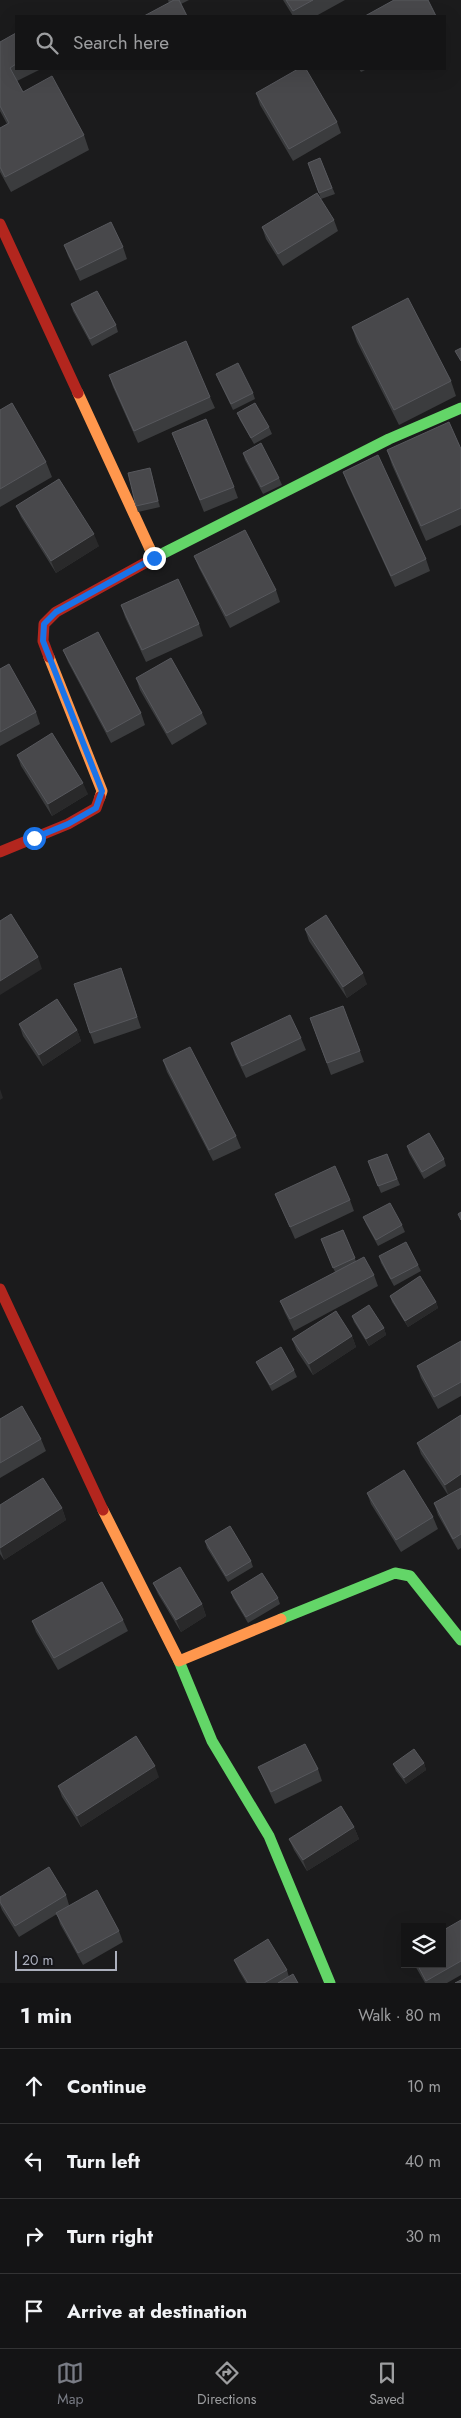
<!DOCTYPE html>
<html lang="en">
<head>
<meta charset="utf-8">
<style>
	:root { --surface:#141415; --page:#212122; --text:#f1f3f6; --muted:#9d9ea0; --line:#333334; --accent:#797c85 }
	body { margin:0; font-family:Jost,sans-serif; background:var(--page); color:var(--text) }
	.controls { position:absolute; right:15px; bottom:15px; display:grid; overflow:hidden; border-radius:0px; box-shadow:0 5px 20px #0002 }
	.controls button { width:45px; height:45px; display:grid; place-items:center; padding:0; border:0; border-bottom:1px solid var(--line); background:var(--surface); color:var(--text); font:25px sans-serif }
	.scale { position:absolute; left:15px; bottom:12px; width:102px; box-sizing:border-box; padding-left:5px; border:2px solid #acb0bd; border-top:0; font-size:14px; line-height:18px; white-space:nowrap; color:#acb0bd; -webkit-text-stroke:4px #151518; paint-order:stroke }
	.stop { position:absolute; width:15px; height:15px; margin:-11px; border:4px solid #1a73e8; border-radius:50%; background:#fff }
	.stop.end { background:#1a73e8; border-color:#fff; box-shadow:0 1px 5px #0008 }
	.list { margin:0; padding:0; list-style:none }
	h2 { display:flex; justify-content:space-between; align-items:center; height:65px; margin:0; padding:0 20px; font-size:21px }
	h2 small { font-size:16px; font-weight:400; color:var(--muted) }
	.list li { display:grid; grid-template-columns:32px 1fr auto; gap:15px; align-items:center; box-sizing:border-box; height:75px; padding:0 20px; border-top:1px solid var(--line) }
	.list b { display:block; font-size:19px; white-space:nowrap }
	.list em { font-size:16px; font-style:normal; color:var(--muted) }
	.icon { flex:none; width:28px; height:28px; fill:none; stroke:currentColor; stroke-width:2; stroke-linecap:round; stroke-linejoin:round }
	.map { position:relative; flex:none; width:461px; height:1983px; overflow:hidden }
	.search { position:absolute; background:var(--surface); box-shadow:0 5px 20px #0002; left:15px; right:15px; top:15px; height:55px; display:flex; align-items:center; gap:12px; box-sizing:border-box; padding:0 18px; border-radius:0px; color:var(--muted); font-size:19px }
	.sheet { height:365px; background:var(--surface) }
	nav { display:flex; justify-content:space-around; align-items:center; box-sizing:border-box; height:70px; border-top:1px solid var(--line); background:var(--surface); font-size:14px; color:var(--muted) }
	nav a { display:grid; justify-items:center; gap:2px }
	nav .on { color:var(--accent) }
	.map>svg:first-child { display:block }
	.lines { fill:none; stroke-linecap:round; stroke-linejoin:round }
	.fast { stroke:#63d668; stroke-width:11 }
	.slow { stroke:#ff974d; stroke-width:11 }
	.jam { stroke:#b3261e; stroke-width:11 }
	.wall { fill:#3b3c3e }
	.shaded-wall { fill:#29292a }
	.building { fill:#48484b; stroke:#57585d }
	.route { stroke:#1a73e8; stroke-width:6 }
</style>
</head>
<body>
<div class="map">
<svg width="461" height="1983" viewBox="0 0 461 1983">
	<rect width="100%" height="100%" fill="#1b1b1c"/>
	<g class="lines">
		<path class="fast" d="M 150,549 L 154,558 L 389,439 L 461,408
			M 281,1619 L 395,1573 L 410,1576 L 461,1640
			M 179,1661 L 212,1741 L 269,1836 L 330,1983"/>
		<path class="slow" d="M 78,393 L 150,549
			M 49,657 L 102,791 L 100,797
			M 103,1510 L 179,1661 L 281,1619"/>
		<path class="jam" d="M 0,224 L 78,393
			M 49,657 L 43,641 L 44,624 L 56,612 L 154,558
			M 0,852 L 68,824 L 96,808 L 100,797
			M 0,1289 L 103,1510"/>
	</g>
	<path class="wall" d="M 168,0 L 189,0 L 181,4 L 169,3 Z
		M 283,0 L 345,0 L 316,16 L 293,16 Z
		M 16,33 L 16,69 L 41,69 L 17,81 L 23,92 L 84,135 L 89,150 L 11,192 L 0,172 L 0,128 L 7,124 L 0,111 L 0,42 Z
		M 359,69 L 367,69 L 361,72 Z
		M 256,93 L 337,122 L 341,133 L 293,161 L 260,105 Z
		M 320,158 L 335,194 L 321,199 L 308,163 Z
		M 334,220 L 338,231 L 283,266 L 266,239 L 262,227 Z
		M 64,245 L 123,247 L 127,259 L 80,281 L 68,256 Z
		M 71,304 L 116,325 L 118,332 L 92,346 L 73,311 Z
		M 352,327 L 451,381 L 456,396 L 399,425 L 357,342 Z
		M 216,374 L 253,393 L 255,399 L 233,410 L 219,381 Z
		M 109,375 L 210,397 L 215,408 L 138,443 L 113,387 Z
		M 0,410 L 46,462 L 52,477 L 0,507 Z
		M 237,413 L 269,427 L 272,434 L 254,444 L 240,420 Z
		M 172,433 L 234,487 L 238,498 L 204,512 Z
		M 461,449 L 461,525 L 426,541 L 392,465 L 387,450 Z
		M 243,453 L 279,478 L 282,485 L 263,494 L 245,460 Z
		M 343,472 L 426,559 L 430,571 L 395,587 L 347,483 Z
		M 152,475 L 160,507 L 138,512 L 136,506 Z
		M 16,506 L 99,546 L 56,573 L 21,517 Z
		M 194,556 L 276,590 L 280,602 L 230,628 L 199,568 Z
		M 121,605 L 199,624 L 203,636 L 146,662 L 125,617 Z
		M 63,650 L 141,713 L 145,725 L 111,743 L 68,662 Z
		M 0,669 L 36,712 L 40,724 L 0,746 Z
		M 136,678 L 202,713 L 207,724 L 172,745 L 140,690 Z
		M 17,755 L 88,794 L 52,816 L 21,766 Z
		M 305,929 L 367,984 L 347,998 L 309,941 Z
		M 121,968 L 141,1028 L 94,1044 L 90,1033 Z
		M 343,1006 L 364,1062 L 331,1075 L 310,1018 Z
		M 19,1024 L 77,1030 L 81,1041 L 43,1066 L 23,1036 Z
		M 301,1038 L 306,1050 L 246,1078 L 235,1055 L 231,1043 Z
		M 163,1060 L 236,1136 L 241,1148 L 213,1161 L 167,1072 Z
		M 407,1146 L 444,1159 L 446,1166 L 424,1179 L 409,1153 Z
		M 387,1154 L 400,1185 L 381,1193 L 368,1161 Z
		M 275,1194 L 350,1200 L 354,1211 L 295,1239 L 280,1205 Z
		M 363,1217 L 402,1225 L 405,1232 L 378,1246 L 366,1224 Z
		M 343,1230 L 356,1261 L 374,1275 L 378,1286 L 294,1331 L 285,1313 L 280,1301 L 335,1272 L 321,1239 Z
		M 379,1256 L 418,1265 L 421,1271 L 394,1286 L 381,1263 Z
		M 390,1296 L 436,1302 L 438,1308 L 408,1327 L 392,1302 Z
		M 352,1316 L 384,1328 L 386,1335 L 369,1346 L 354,1322 Z
		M 352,1336 L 356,1347 L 313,1375 L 297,1351 L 292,1339 Z
		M 461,1341 L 461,1396 L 438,1409 L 421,1378 L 417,1366 Z
		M 256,1362 L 294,1370 L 297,1377 L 272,1391 L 259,1368 Z
		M 461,1415 L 461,1548 L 458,1550 L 438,1515 L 434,1503 L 448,1495 L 421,1454 L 417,1443 Z
		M 0,1419 L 41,1439 L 46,1451 L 0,1478 Z
		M 367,1493 L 433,1517 L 438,1529 L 401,1552 L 371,1504 Z
		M 0,1505 L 62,1508 L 66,1520 L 4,1560 L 0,1554 Z
		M 205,1541 L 251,1561 L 253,1567 L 228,1582 L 207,1548 Z
		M 153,1583 L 202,1604 L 206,1616 L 181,1632 L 158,1594 Z
		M 231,1592 L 278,1598 L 280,1604 L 248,1623 L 233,1598 Z
		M 123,1620 L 128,1631 L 58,1670 L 36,1632 L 32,1621 Z
		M 424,1763 L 426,1770 L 406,1784 L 396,1771 L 393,1764 Z
		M 258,1767 L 318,1769 L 322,1781 L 275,1804 L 263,1778 Z
		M 159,1777 L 81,1827 L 62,1797 L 58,1786 Z
		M 354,1827 L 359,1839 L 307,1871 L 294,1850 L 289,1839 Z
		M 66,1895 L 69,1905 L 119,1931 L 123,1942 L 83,1965 L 60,1924 L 57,1914 L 19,1937 L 2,1910 L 0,1905 L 0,1897 Z
		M 461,1920 L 461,1975 L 447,1983 L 425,1983 L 414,1964 L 442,1964 Z
		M 234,1960 L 287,1970 L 289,1977 L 298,1983 L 246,1983 L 239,1971 Z"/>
	<path class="shaded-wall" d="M 150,468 L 152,475 L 160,507 L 158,501 Z
		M 94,534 L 99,546 L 56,573 L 51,561 Z
		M 83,783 L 88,794 L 52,816 L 48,804 Z
		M 38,957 L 42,969 L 0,995 L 0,981 Z
		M 363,973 L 367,984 L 347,998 L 343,987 Z
		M 77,1030 L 81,1041 L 43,1066 L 39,1055 Z
		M 0,1089 L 3,1098 L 0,1100 Z
		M 436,1302 L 438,1308 L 408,1327 L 405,1321 Z
		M 384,1328 L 386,1335 L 369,1346 L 366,1339 Z
		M 352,1336 L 356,1347 L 313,1375 L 309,1364 Z
		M 461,1474 L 461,1489 L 449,1497 L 445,1485 Z
		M 62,1508 L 66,1520 L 4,1560 L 0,1548 Z
		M 202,1604 L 206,1616 L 181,1632 L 176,1620 Z
		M 424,1763 L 426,1770 L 406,1784 L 404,1778 Z
		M 155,1766 L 159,1777 L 81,1827 L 77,1816 Z
		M 354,1827 L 359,1839 L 307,1871 L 303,1860 Z"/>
	<path class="building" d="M 174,0 L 179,0 L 187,16 L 144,16 Z
		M 286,0 L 313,0 L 293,11 Z
		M 394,0 L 428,0 L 436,16 L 365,16 Z
		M 16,33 L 16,64 L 10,68 L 23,92 L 52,76 L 84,135 L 5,177 L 0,167 L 0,128 L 9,123 L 0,106 L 0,42 Z
		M 298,69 L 306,69 L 337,122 L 289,149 L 256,93 Z
		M 320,158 L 332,188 L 319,193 L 308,163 Z
		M 317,193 L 334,220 L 278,254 L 262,227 Z
		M 111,222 L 123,247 L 76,270 L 64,245 Z
		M 97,291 L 116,325 L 90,339 L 71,304 Z
		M 408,298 L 451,381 L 394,410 L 352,327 Z
		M 186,341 L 210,397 L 134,431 L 109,375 Z
		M 461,348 L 461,361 L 455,351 Z
		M 238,363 L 253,393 L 231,404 L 216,374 Z
		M 12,403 L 46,462 L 0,489 L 0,410 Z
		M 255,403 L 269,427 L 251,438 L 237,413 Z
		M 206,419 L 234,487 L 200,500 L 172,433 Z
		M 449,422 L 461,449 L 461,508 L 421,526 L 387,450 Z
		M 261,443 L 279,478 L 261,487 L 243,453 Z
		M 378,455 L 426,559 L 391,576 L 343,472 Z
		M 150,468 L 158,501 L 136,506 L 128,473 Z
		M 59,479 L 94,534 L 51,561 L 16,506 Z
		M 245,530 L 276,590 L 226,616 L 194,556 Z
		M 178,579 L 199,624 L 142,650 L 121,605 Z
		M 98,632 L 141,713 L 107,732 L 63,650 Z
		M 171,658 L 202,713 L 167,733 L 136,678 Z
		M 9,664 L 36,712 L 0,732 L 0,669 Z
		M 52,733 L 83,783 L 48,804 L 17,755 Z
		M 11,914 L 38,957 L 0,981 L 0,921 Z
		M 326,915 L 363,973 L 343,987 L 305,929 Z
		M 121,968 L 137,1017 L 90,1033 L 74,984 Z
		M 57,999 L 77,1030 L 39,1055 L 19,1024 Z
		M 343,1006 L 360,1051 L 327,1063 L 310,1018 Z
		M 290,1015 L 301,1038 L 242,1066 L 231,1043 Z
		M 190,1047 L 236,1136 L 209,1150 L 163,1060 Z
		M 429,1133 L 444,1159 L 422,1172 L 407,1146 Z
		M 387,1154 L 397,1179 L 378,1186 L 368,1161 Z
		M 335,1166 L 350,1200 L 290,1227 L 275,1194 Z
		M 390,1203 L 402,1225 L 376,1240 L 363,1217 Z
		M 461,1212 L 461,1220 L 458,1214 Z
		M 343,1230 L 355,1258 L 333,1268 L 321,1239 Z
		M 406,1242 L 418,1265 L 391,1279 L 379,1256 Z
		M 364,1257 L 374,1275 L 290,1319 L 280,1301 Z
		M 420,1276 L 436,1302 L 405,1321 L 390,1296 Z
		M 369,1305 L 384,1328 L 366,1339 L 352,1316 Z
		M 336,1311 L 352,1336 L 309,1364 L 292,1339 Z
		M 461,1341 L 461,1382 L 434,1397 L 417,1366 Z
		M 281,1347 L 294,1370 L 270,1385 L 256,1362 Z
		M 22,1406 L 41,1439 L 0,1463 L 0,1419 Z
		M 461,1415 L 461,1474 L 445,1485 L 417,1443 Z
		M 404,1470 L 433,1517 L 396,1540 L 367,1493 Z
		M 43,1478 L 62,1508 L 0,1548 L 0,1505 Z
		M 461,1488 L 461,1534 L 453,1539 L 434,1503 Z
		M 230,1526 L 251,1561 L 226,1576 L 205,1541 Z
		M 180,1567 L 202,1604 L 176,1620 L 153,1583 Z
		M 262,1573 L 278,1598 L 246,1617 L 231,1592 Z
		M 102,1582 L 123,1620 L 54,1658 L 32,1621 Z
		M 136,1736 L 155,1766 L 77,1816 L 58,1786 Z
		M 305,1744 L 318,1769 L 271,1792 L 258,1767 Z
		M 414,1749 L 424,1763 L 404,1778 L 393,1764 Z
		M 341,1806 L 354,1827 L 303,1860 L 289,1839 Z
		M 49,1867 L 66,1895 L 15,1926 L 0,1902 L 0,1897 Z
		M 97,1890 L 119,1931 L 78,1953 L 56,1913 Z
		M 461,1920 L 461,1961 L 426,1981 L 417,1964 L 442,1964 L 442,1931 Z
		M 268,1939 L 287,1970 L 264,1983 L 248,1983 L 234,1960 Z
		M 293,1974 L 298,1983 L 278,1983 Z
		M 461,1980 L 461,1983 L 455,1983 Z"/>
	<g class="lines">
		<path class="route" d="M 34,838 L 68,824 L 96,808 L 102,791 L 43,641 L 44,624 L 56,612 L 154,558"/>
	</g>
</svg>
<div class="controls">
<button><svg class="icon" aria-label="layers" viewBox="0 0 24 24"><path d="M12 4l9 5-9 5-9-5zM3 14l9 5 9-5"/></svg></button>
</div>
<div class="scale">20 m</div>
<div class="stop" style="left:34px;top:838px"></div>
<div class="stop end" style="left:154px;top:558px"></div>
<div class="search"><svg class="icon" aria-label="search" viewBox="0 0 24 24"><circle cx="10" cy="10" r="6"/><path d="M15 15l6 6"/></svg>Search here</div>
</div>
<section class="sheet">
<h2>1 min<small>Walk · 80 m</small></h2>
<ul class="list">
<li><svg class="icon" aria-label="ahead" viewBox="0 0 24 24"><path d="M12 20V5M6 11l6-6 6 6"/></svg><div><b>Continue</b></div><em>10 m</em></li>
<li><svg class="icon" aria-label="left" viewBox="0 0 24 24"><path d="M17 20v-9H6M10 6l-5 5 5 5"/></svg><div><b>Turn left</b></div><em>40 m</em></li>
<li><svg class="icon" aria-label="right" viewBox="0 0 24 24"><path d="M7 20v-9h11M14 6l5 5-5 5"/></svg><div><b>Turn right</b></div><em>30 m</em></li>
<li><svg class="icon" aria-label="arrive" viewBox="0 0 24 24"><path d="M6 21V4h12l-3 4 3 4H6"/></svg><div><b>Arrive at destination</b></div></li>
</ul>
</section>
<nav>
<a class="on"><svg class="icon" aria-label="map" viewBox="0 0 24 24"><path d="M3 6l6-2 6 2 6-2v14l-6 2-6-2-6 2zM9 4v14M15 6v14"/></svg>Map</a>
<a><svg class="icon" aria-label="directions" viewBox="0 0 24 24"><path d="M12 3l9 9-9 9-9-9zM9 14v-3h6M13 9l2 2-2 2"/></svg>Directions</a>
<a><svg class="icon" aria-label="saved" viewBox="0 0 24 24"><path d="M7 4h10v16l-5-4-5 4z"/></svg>Saved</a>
</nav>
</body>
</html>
